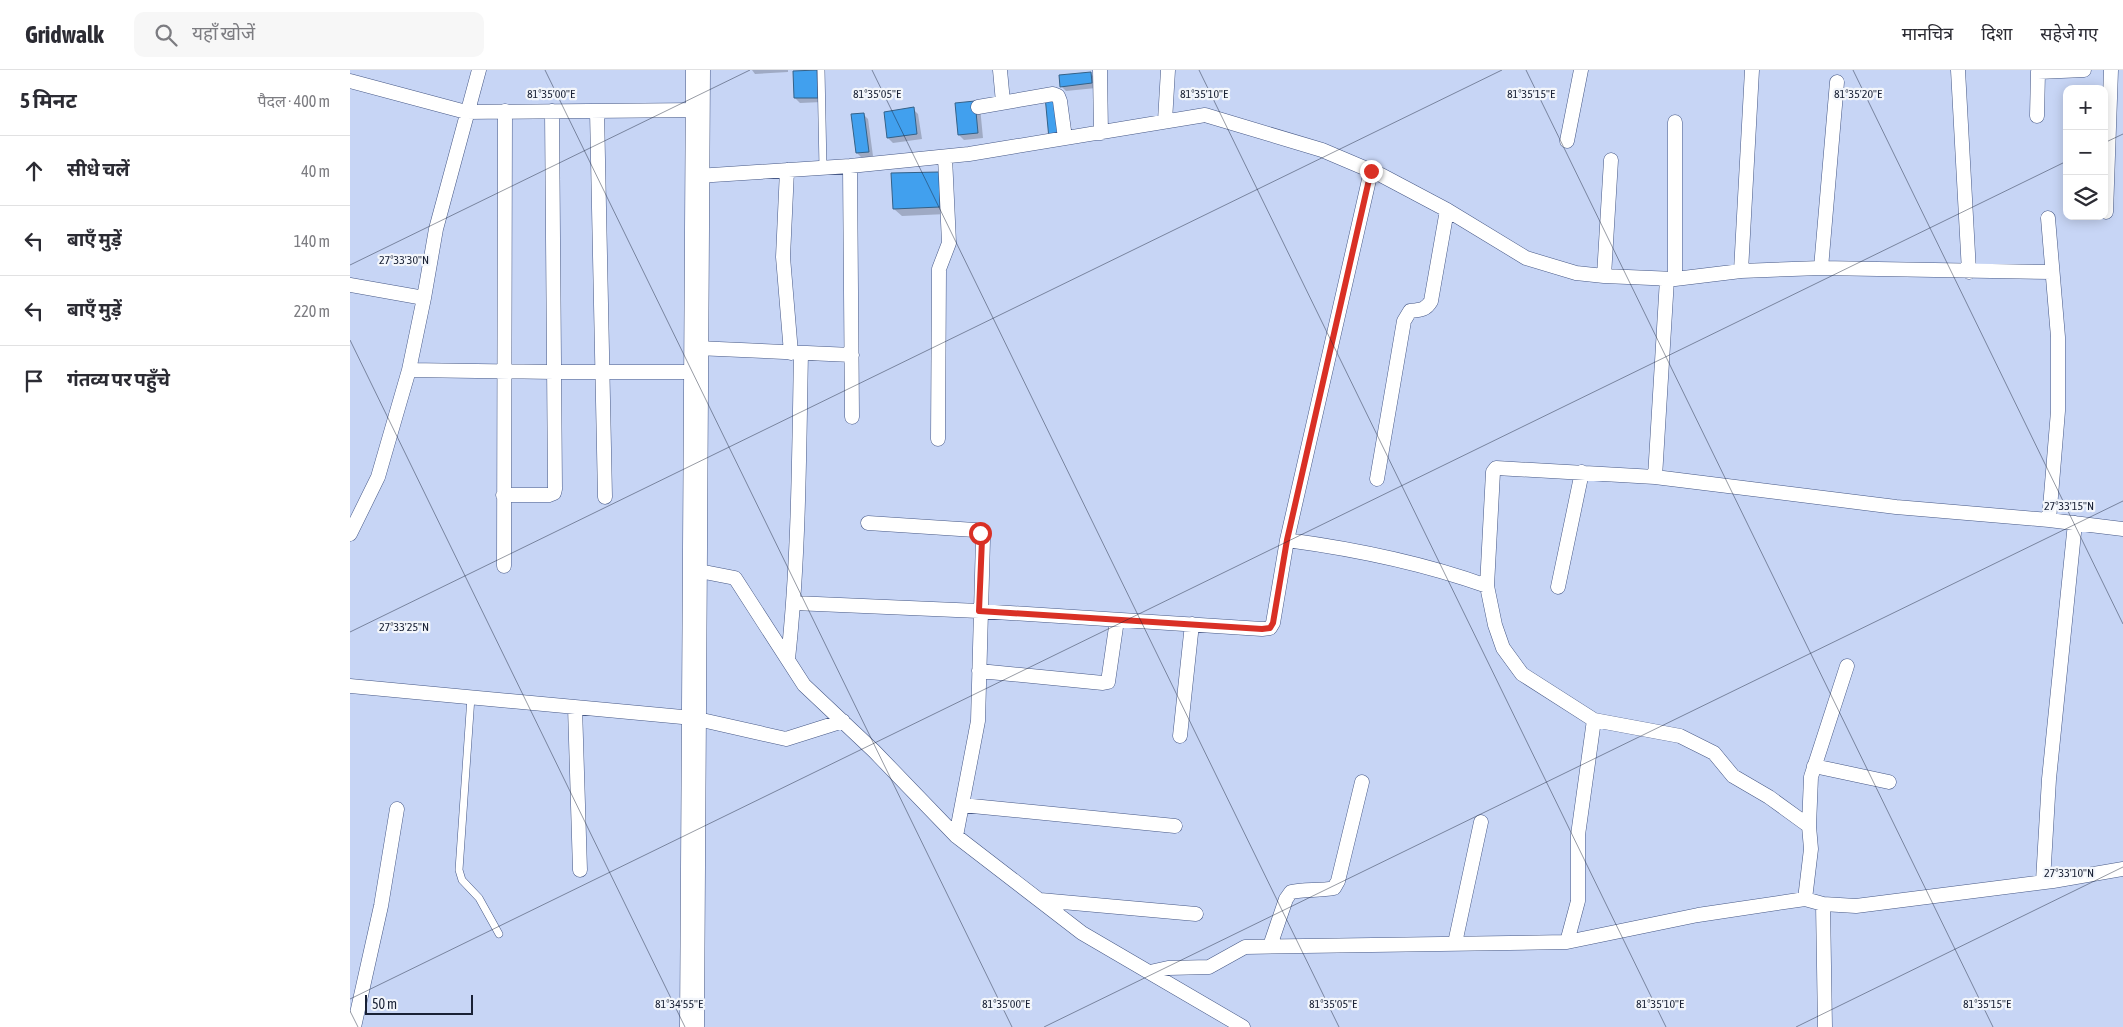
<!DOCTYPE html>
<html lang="hi">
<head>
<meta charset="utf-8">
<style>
	:root { --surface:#fff; --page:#f7f7f7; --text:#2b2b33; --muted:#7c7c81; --line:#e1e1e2 }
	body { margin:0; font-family:"Asap Condensed","Noto Sans Devanagari",sans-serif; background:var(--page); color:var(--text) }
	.controls { position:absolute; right:15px; top:15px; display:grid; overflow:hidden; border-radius:10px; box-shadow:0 2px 12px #0003 }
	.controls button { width:45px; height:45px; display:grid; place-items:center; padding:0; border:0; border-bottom:1px solid var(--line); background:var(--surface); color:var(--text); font:25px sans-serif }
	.scale { position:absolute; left:15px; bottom:12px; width:108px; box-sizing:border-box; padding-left:5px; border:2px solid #192135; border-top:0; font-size:14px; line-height:18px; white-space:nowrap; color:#192135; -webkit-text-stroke:4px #f3f6fb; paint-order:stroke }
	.stop { position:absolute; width:15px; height:15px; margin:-11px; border:4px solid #d93025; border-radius:50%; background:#fff }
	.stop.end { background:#d93025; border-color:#fff; box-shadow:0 1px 5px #0008 }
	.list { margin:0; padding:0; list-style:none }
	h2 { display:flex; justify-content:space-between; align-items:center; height:65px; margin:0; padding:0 20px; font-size:21px }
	h2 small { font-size:16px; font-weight:400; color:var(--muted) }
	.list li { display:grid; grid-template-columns:32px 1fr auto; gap:15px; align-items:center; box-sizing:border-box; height:70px; padding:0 20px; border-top:1px solid var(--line) }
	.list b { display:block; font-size:19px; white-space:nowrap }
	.list em { font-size:16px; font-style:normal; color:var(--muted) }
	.icon { flex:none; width:28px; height:28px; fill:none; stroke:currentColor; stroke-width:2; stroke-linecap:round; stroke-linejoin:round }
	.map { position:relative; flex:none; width:1773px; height:957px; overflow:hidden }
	header { display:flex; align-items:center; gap:30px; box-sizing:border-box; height:70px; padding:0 25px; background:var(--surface); border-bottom:1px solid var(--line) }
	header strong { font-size:24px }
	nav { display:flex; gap:28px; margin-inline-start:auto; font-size:18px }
	.search { width:350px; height:45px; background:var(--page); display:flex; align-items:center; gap:12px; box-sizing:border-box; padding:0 18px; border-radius:10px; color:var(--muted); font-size:19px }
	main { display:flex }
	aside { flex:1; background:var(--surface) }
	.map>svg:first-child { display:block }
	.shadow { fill:#0003 }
	.building { fill:#41a0ee; stroke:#356187 }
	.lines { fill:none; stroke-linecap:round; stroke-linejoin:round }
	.service-casing { stroke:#465886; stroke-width:8 }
	.minor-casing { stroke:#465886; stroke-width:15 }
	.trunk-casing { stroke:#465886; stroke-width:25 }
	.service { stroke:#fff; stroke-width:7 }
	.minor { stroke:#fff; stroke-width:14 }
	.trunk { stroke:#fff; stroke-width:24 }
	.route { stroke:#d93025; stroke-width:6 }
	.ticks { fill:none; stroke:#192135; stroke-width:1; stroke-opacity:0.45 }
	.ticks-label { font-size:12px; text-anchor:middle; fill:#192135; stroke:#f3f6fb; stroke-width:4.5; stroke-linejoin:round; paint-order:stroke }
</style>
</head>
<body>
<header>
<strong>Gridwalk</strong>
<div class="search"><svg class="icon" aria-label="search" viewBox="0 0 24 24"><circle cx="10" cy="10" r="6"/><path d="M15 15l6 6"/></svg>यहाँ खोजें</div>
<nav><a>मानचित्र</a><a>दिशा</a><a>सहेजे गए</a></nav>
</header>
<main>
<aside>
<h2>5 मिनट<small>पैदल · 400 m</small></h2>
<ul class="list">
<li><svg class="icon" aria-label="ahead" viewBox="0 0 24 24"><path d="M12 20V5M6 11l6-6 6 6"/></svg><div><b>सीधे चलें</b></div><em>40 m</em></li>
<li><svg class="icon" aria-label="left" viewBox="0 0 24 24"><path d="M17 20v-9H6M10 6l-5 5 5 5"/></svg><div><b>बाएँ मुड़ें</b></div><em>140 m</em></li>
<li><svg class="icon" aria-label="left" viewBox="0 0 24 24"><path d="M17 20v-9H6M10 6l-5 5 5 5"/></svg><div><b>बाएँ मुड़ें</b></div><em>220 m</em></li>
<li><svg class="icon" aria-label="arrive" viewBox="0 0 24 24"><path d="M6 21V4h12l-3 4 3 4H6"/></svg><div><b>गंतव्य पर पहुँचे</b></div></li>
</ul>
</aside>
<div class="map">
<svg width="1773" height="957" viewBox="0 0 1773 957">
	<rect width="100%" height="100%" fill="#c7d5f5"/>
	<path class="shadow" d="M 402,0 L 438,0 L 438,2 L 405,4 Z
		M 466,1 L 471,6 L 472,32 L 450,33 L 445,28 Z
		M 740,3 L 745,8 L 746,18 L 716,21 L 711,16 Z
		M 630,37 L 633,68 L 614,70 L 609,65 Z
		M 563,39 L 568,44 L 572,69 L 543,73 L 538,68 Z
		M 513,44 L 518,49 L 523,86 L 512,88 L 507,83 Z
		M 543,105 L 596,110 L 597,144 L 552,146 L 544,139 Z"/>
	<path class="building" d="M 467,0 L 468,28 L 444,28 L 443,1 Z
		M 741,2 L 742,13 L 710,17 L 709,5 Z
		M 705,25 L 709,68 L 699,69 L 695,26 Z
		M 625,31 L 628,63 L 608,65 L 605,33 Z
		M 564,37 L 567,64 L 537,68 L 534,42 Z
		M 514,43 L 519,82 L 506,83 L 501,44 Z
		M 589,102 L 590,137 L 543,139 L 541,103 Z"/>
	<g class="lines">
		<g class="service-casing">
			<path id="service" d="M 471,0 L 473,98
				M 121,627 L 109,800 L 112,810 L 129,828 L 149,864"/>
		</g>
		<g class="minor-casing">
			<path id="minor" d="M 650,0 L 653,32
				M 750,0 L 751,63
				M 1608,0 L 1619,202
				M 0,11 L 116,42 L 347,40
				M 628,37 L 703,24 L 708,26 L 710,31 L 715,68
				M 247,41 L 255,427
				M 1687,46 L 1688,2 L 1734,0
				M 815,51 L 818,0
				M 1325,52 L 1325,209
				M 1217,71 L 1231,0
				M 500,96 L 502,347
				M 437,100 L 433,187 L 441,283
				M 347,106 L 500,96 L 619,84 L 855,45 L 972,80 L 1031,105 L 1097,140 L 1176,188 L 1226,203 L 1254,206 L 1325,209 L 1391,201 L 1471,198 L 1702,202
				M 1756,142 L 1761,0
				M 1698,148 L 1708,267 L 1708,341 L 1699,450
				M 1471,198 L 1487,12
				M 1391,201 L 1402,0
				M 1254,206 L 1261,90
				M 0,215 L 74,228
				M 346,278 L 502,285
				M 59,300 L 204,302 L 345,302
				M 588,369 L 589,199 L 599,173 L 595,87
				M 1305,407 L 1317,209
				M 1027,409 L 1054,251 L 1060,241 C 1070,240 1076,240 1081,231 L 1097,140
				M 153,425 L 199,425 L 204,423 L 205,419 L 202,41
				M 518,453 L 625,460 L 630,463 L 633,469 L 628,651 L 606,766
				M 0,464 L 28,407 L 59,300 L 74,228 L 86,159 L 129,0
				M 937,470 C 1004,479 1073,493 1137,516
				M 154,496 L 155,41
				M 344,500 L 385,508 L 454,615 L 524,681 L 606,766 L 732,863 L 893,957
				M 1208,517 L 1232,402
				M 444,533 L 629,541 L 912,559 L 920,558 L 923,553 L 937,470 L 1021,101
				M 438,589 C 449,487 449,385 451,283
				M 629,601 L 753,613 L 758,612 L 767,550
				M 0,616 L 343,648 L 436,669 L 493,651
				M 225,637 L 230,800
				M 1244,650 L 1172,604 L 1153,578 L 1145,555 L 1137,516 L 1143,402 L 1146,398 L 1305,407 L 1546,437 L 1699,450 L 1773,459
				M 830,666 L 842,554
				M 1464,696 L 1539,712
				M 612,735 L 825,756
				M 1459,756 L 1461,707 L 1497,596
				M 1693,811 L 1699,709 L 1725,453
				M 690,830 L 846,844
				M 1473,834 L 1475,957
				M 1217,872 L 1228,831 L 1228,765 L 1244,650 L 1330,666 L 1364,683 L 1383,706 L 1419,727 L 1459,756 L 1461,779 L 1455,829
				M 1105,873 L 1131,752
				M 920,876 L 936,829 L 941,822 C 955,819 970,821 984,818 L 988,811 L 1012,712
				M 800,902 L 818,898 L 859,897 L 895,877 L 1217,872 L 1348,845 L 1455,829 L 1473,834 L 1506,836 L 1703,811 L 1773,799
				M 4,957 L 31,836 L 47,739"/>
		</g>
		<g class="trunk-casing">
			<path id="trunk" d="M 342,957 L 348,0"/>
		</g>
		<use href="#service" class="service"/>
		<use href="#minor" class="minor"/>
		<use href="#trunk" class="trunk"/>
	</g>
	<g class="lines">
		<path class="route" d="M 630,463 L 632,469 L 629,541 L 912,559 L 920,558 L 923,553 L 937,470 L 1021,101"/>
	</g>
	<path class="ticks" d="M 195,0 L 662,957M 522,0 L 989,957M 849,0 L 1316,957M 1176,0 L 1643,957M 1503,0 L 1773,554M 1754,73 L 1773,64M 0,195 L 400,0M 0,270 L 335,957M 0,562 L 1152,0M 0,929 L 1717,91M 0,941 L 8,957M 694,957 L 1773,431M 1446,957 L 1773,797"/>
	<g class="ticks-label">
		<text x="201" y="28">81°35'00"E</text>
		<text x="527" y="28">81°35'05"E</text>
		<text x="854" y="28">81°35'10"E</text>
		<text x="1181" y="28">81°35'15"E</text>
		<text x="1508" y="28">81°35'20"E</text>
		<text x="54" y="194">27°33'30"N</text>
		<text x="1719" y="440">27°33'15"N</text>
		<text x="54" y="561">27°33'25"N</text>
		<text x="1719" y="807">27°33'10"N</text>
		<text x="329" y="938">81°34'55"E</text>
		<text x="656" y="938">81°35'00"E</text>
		<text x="983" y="938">81°35'05"E</text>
		<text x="1310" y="938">81°35'10"E</text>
		<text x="1637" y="938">81°35'15"E</text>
	</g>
</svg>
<div class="controls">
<button>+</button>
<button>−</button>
<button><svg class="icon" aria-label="layers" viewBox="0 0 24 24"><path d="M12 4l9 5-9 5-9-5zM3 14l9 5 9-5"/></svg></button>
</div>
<div class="scale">50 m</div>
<div class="stop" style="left:630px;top:463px"></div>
<div class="stop end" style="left:1021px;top:101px"></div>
</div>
</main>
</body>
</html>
